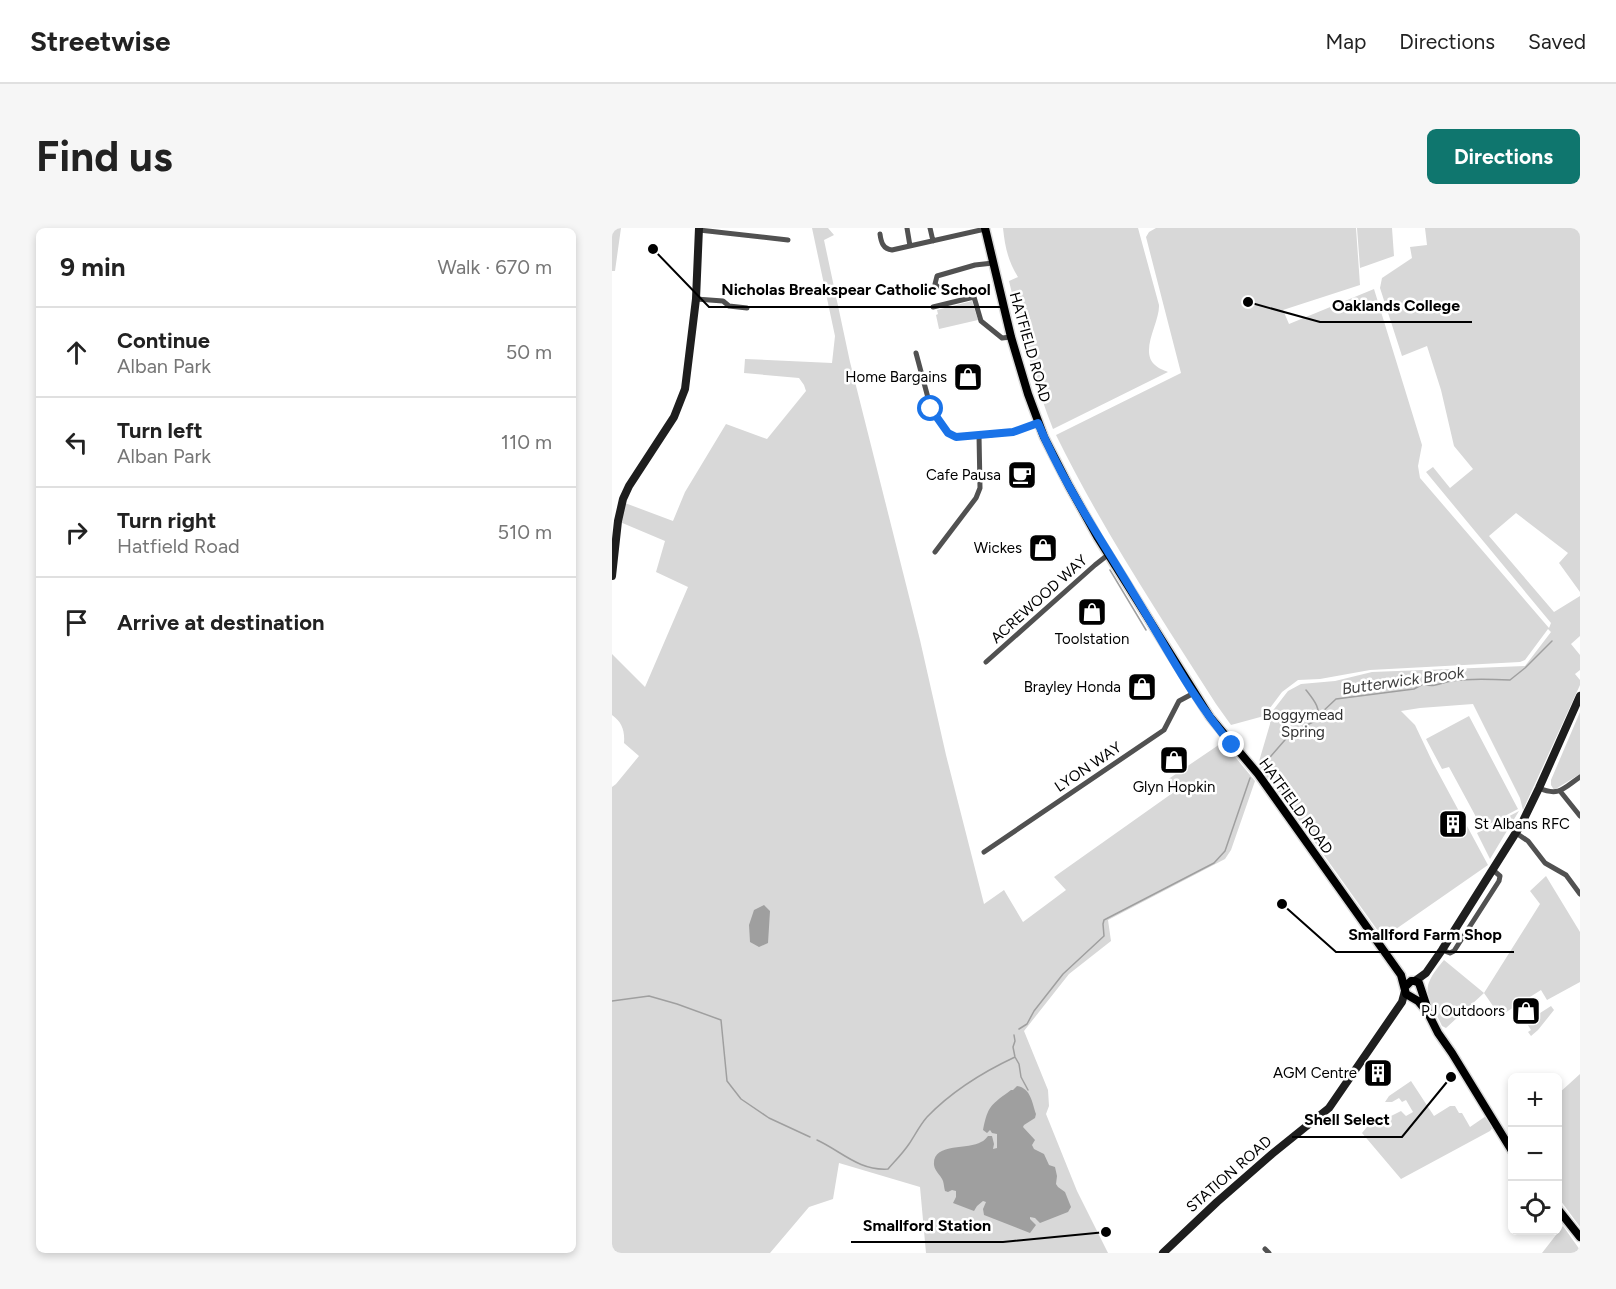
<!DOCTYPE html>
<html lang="en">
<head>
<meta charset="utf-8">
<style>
	:root { --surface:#fff; --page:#f6f6f6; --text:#222; --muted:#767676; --line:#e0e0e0; --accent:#0f766e }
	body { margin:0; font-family:Figtree,sans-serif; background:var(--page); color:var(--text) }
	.controls { position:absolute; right:18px; bottom:18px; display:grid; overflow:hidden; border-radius:9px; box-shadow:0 3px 9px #0003 }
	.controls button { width:54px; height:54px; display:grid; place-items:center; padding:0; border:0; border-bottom:2px solid var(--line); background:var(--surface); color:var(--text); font:30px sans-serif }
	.stop { position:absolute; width:18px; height:18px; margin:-14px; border:4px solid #1a73e8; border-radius:50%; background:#fff }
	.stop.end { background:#1a73e8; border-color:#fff; box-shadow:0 2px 6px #0008 }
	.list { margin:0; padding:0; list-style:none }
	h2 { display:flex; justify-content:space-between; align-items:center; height:78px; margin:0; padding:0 24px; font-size:26px }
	h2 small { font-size:20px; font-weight:400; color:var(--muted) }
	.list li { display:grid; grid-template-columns:39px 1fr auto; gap:18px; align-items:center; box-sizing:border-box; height:90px; padding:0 24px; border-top:2px solid var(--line) }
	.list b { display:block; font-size:22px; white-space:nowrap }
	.list p { margin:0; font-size:20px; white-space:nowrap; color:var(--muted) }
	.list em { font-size:20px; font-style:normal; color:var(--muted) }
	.icon { flex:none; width:33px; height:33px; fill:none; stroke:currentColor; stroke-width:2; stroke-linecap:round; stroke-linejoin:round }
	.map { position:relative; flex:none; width:968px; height:1025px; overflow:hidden; border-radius:9px }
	header { display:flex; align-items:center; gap:36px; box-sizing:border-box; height:84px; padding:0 30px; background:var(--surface); border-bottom:2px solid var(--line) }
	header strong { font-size:28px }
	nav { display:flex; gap:33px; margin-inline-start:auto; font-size:21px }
	.intro { display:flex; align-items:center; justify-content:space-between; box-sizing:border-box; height:144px; padding:0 36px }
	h1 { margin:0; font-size:42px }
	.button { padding:15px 27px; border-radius:9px; background:var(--accent); color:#fff; font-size:21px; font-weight:700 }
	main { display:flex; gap:36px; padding:0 36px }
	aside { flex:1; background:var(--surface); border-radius:9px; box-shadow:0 3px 9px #0003 }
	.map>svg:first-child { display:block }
	.green { fill:#d8d8d8 }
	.water { fill:#9f9f9f }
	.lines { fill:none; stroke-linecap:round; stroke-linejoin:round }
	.stream { stroke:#9f9f9f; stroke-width:1.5 }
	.primary-casing { stroke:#dbdbdb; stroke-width:11 }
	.street { stroke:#515151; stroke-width:5 }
	.secondary { stroke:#1e1e1e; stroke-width:8 }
	.primary { stroke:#000; stroke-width:8 }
	.route { stroke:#1a73e8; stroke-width:8 }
	.labels { text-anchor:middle; stroke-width:5; stroke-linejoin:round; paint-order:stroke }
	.street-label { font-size:15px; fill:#000; stroke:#fff }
	.poi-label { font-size:15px; fill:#000; stroke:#fff; text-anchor:end }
	.park-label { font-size:15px; fill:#2f2f2f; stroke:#fff }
	.water-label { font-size:16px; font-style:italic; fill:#404040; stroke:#fff }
	.leader { fill:none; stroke:#000; stroke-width:2 }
	.callout-dot { fill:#000; stroke:#fff; stroke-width:2 }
	.callout-label { font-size:16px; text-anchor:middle; font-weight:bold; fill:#000; stroke:#fff; stroke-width:5; stroke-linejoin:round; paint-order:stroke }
</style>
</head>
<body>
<header>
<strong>Streetwise</strong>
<nav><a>Map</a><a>Directions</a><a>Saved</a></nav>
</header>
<div class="intro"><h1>Find us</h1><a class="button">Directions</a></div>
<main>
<aside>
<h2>9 min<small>Walk · 670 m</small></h2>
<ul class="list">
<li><svg class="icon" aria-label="ahead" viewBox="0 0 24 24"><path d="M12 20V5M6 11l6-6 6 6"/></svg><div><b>Continue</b><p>Alban Park</p></div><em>50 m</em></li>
<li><svg class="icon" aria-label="left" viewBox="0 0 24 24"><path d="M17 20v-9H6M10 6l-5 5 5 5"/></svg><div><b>Turn left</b><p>Alban Park</p></div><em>110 m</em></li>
<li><svg class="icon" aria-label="right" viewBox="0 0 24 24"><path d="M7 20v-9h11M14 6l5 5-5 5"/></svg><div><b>Turn right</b><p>Hatfield Road</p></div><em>510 m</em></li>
<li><svg class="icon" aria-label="arrive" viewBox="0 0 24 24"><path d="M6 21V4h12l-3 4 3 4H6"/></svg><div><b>Arrive at destination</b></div></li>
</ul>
</aside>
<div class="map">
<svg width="968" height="1025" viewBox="0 0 968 1025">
	<rect width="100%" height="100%" fill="#fff"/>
	<path class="green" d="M 0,0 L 9,0 L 3,43 L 0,43 Z
		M 200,0 L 216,0 L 222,7 L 212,12 L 238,134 L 308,412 L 334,527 L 372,676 L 392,662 L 411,694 L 454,662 L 442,649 L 562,564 L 555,552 L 611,514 L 643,553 L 619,622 L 613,631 L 496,692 L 499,713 L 457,746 L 412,803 L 436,862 L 437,878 L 434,886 L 465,963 L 496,1025 L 314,1025 L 308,959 L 227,935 L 221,971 L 197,979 L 158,1025 L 0,1025 L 0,559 L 4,556 L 27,528 L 12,515 C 13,503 10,494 0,487 L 0,426 L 33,459 L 76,359 L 44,344 L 53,313 L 8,294 L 13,275 L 61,293 L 73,264 L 114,196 L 155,211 L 194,163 L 192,157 L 187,150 L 132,145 L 133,131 L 220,135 L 223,108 Z
		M 391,0 L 526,0 L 547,77 C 548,94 527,123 543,137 C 547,141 552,142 556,144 L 441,201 C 422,152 409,103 397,53 L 406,49 C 396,33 393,19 391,0 Z
		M 544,0 L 744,0 L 748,57 L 671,82 L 677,96 L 762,61 L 810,217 L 806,238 L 808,250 L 937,400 L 939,395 L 814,244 L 821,239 L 838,260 L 861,241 L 842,218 L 829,162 L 815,118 L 790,128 L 768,60 L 770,50 L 800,30 L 798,19 L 815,17 L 813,0 L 968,0 L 968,364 L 947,335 L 956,325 L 904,285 L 877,308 L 942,384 L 968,368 L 968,408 L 959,416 L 968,427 L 968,442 L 963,446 L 968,452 L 968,457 L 911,582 L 908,570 L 861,476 L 808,480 L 789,483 L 803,497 L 821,535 L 876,637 L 771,710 L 669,567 L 646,537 L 658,496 L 659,485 L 676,463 L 689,456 L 723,453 L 760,444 L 913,438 L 939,404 L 936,401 L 913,432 L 908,434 L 758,442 L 708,451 L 686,452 L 670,464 L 652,488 L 619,497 L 604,476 C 548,388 490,301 444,207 L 569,145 L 534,9 L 537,4 Z
		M 745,0 L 780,0 L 782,28 L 748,40 Z
		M 360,73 L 366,92 L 327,101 L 324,87 L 326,86 L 325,82 Z
		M 968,484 L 968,546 L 942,562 L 939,557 L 939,552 Z
		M 857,488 L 906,581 L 870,600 L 837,539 L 830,541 L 814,511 Z
		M 907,583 L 878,631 L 865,605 Z
		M 934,648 L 968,704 L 968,754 L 935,772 L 929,762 L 888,788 L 872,765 L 834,800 L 830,798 C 824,784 810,767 818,752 C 821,745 827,738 832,732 L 872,765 L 928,676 L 918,663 Z
		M 939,778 L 942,782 L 926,802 L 919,808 L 916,804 L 919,802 L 914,794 Z
		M 968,846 L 968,999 L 946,969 L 946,866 Z
		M 799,853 L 822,888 L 838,878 L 843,878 L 847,885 L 850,885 L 858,899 L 874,888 L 881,899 L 878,903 L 789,951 L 750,905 L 759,894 L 765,895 L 789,883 L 794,888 L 801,884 L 794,872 L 790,874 L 787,870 L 780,874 L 773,874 L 777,868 Z
		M 951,998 L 968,1022 L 968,1025 L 930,1025 Z"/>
	<path class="water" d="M 152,677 L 158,683 L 156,715 L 147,719 L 138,714 L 137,697 L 142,682 Z
		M 405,858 C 419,860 420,875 424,886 L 423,890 L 412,897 L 411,899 L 423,912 L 420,917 L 422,921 L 432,926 L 437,937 L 443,939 L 445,948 L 444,956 L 446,959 L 453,964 L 459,979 L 456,984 L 428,995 L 423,990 L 418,989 L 418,991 L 424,997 L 418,1005 L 372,987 L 371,981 L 374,974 L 371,973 L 365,978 L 362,983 L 341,975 L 344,969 L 344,963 L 340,962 L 336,964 L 333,963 C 332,960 332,956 331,953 C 329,947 323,944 322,937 C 320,914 357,922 369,914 C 372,913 374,910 376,908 L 380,908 L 382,916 L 381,921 L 385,920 L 385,906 L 380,905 L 378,902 L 375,905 L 371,902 C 376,877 379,877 399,862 L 401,862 Z"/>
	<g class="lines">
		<path class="stream" d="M 498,342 L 534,402
			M 707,487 L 724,471 L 802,461 L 811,456 C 823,460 827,455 839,453 C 858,450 878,451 898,452 L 913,440 L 940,413
			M 652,536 L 679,505 L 705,492 C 710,481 701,471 694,462
			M 0,773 L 37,768 L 65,776 L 109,792 L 115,853 L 129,871 L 157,890 L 198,909
			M 407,801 L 415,796 L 422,783 L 451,746 L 492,708 L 491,696 L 492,692 L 602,635 L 613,623 L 638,550
			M 402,807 L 403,813 L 401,819 L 403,829 L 407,836 L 409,849 L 416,862
			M 205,912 C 229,923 247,943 276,941 C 283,933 291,925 297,916 C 303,907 308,897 315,889 C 340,863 371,844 403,829"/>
		<g class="primary-casing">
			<path id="primary" d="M 373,0 L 399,109 L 416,166 L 432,209 L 457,258 L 486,310 L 598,489 L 646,546 L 789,747 L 794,766 L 806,773 L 816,785 L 826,805 L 840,825 L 900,923
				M 793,759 L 799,753 L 803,753 L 807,755 L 816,782
				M 945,980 L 968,1009"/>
		</g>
		<path class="street" d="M 295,0 L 298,18
			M 318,0 L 321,13
			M 87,2 L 176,12
			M 268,6 C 269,14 271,21 280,22 L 373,1
			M 326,59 L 323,56 L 325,48 L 363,37 L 381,35
			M 84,71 L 111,73 L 117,78 L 135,80
			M 321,79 L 362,69 L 369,93 L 390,110 L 399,109
			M 304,125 L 319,181 L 336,205 L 344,209 C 375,207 397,208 426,195
			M 323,324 L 364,270 L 368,260 L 367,207
			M 374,434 L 483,337 L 497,326
			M 927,560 C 947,569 952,560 968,549
			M 948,563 L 968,588
			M 904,605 L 916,613 L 933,635 L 954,647 L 968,666
			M 372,624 L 552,502 L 567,473 L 582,465
			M 830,722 L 838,725 L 842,723 L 887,653 L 888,648 L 881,642
			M 653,1021 L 657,1025"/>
		<path class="secondary" d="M 0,348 L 6,293 L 11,271 L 17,258 L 62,189 L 73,161 L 84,71 L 87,0
			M 803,753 L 814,745 L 830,722 L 910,595 L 927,560 L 968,468
			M 551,1025 L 605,974 L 660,926 L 717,880 L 790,774 L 793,763"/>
		<use href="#primary" class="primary"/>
	</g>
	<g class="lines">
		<path class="route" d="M 319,181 L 336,205 L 344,209 L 401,204 L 426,195 C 451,255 487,308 520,363 C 552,415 580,471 620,517"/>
	</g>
	<defs>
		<g id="shop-square" transform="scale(1.5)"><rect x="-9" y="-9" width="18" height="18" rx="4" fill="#000" stroke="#fff"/><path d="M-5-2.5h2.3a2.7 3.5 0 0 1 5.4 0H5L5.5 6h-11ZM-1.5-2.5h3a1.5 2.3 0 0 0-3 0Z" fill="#fff"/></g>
		<g id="cafe-square" transform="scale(1.5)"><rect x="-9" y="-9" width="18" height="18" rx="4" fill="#000" stroke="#fff"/><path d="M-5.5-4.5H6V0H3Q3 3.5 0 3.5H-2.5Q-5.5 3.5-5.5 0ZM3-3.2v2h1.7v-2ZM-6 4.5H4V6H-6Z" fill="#fff"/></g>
		<g id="building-square" transform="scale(1.5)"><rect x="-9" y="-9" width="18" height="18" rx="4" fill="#000" stroke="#fff"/><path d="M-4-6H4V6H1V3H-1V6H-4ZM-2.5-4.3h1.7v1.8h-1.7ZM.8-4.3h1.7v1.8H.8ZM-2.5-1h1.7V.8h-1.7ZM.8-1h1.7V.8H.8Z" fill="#fff"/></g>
	</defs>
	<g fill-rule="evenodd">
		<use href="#shop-square" x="356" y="149"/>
		<use href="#cafe-square" x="410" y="247"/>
		<use href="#shop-square" x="431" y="320"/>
		<use href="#shop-square" x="480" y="384"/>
		<use href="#shop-square" x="530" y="459"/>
		<use href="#shop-square" x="562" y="532"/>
		<use href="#building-square" x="841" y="596"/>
		<use href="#shop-square" x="914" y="783"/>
		<use href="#building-square" x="766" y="845"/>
	</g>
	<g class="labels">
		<g class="street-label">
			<text transform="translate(418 119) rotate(74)" y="5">HATFIELD ROAD</text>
			<text transform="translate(427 371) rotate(-42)" y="5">ACREWOOD WAY</text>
			<text transform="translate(476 539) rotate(-34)" y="5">LYON WAY</text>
			<text transform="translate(684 578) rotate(54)" y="5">HATFIELD ROAD</text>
			<text transform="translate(617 946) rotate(-41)" y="5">STATION ROAD</text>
		</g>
		<g class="poi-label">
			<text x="335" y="154">Home Bargains</text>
			<text x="389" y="252">Cafe Pausa</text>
			<text x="410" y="325">Wickes</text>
			<text x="480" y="416" text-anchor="middle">Toolstation</text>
			<text x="509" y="464">Brayley Honda</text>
			<text x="562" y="564" text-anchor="middle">Glyn Hopkin</text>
			<text x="862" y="601" text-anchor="start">St Albans RFC</text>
			<text x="893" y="788">PJ Outdoors</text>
			<text x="745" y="850">AGM Centre</text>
		</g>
		<g class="park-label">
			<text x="691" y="492">Boggymead<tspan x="691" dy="17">Spring</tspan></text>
		</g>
		<g class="water-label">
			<text transform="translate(791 452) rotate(-8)" y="6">Butterwick Brook</text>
		</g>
	</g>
	<path class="leader" d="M41 21L97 79H391M636 74L708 94H860M670 676L724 724H902M839 849L790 909H680M494 1004L391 1014H239"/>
	<g class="callout-dot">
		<circle cx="41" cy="21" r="6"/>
		<circle cx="636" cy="74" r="6"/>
		<circle cx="670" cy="676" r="6"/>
		<circle cx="839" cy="849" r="6"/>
		<circle cx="494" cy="1004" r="6"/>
	</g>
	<g class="callout-label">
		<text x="244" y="67">Nicholas Breakspear Catholic School</text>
		<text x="784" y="83">Oaklands College</text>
		<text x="813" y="712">Smallford Farm Shop</text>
		<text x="735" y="897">Shell Select</text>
		<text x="315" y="1003">Smallford Station</text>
	</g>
</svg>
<div class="controls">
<button>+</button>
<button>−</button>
<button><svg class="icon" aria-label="locate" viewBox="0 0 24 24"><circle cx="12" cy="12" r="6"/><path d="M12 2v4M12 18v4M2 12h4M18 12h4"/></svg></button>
</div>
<div class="stop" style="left:319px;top:181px"></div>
<div class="stop end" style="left:620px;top:517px"></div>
</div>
</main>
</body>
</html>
